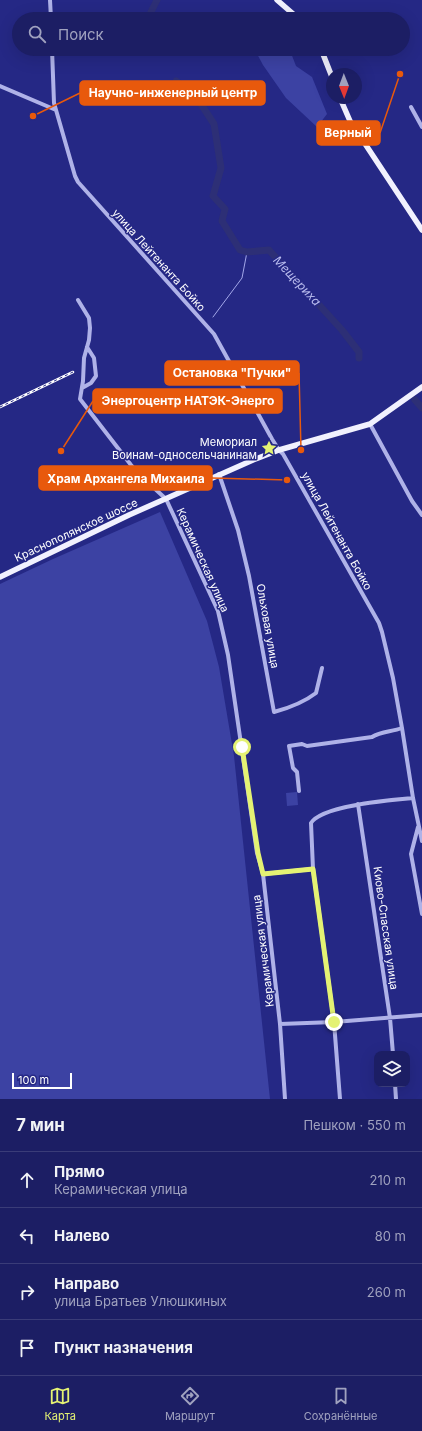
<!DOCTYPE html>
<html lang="ru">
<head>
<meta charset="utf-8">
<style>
	:root { --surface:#1c1e64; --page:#25276a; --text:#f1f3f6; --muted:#a0a2bf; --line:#3a3c78; --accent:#e4f273 }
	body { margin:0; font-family:Inter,sans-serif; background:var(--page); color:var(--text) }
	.controls { position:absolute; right:12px; bottom:12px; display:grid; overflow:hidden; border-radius:8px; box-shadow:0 4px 16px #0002 }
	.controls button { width:36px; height:36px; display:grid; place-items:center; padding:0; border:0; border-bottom:1px solid var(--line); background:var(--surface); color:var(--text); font:20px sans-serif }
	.compass { position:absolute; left:326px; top:68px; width:36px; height:36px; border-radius:50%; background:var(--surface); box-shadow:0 4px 16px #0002; rotate:179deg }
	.scale { position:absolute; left:12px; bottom:10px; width:60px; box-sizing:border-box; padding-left:4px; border:2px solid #fff; border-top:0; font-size:11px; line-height:14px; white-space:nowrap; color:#fff; -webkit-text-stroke:3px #252885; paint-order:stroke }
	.stop { position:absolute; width:12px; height:12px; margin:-9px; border:3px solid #e4f273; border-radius:50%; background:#fff }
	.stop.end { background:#e4f273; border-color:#fff; box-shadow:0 1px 4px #0008 }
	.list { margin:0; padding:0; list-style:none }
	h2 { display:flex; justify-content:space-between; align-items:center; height:52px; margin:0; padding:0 16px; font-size:17px }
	h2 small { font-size:13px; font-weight:400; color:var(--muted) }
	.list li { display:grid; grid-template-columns:26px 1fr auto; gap:12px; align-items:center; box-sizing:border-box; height:56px; padding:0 16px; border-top:1px solid var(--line) }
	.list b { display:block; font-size:15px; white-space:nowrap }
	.list p { margin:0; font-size:13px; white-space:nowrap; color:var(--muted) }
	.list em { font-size:13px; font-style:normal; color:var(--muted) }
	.icon { flex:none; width:22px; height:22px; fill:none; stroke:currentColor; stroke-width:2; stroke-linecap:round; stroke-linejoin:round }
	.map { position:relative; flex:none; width:422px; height:1099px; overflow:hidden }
	.search { position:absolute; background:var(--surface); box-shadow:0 4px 16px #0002; left:12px; right:12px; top:12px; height:44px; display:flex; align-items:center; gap:10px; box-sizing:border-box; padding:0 14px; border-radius:22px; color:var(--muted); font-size:15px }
	.sheet { height:276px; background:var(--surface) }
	nav { display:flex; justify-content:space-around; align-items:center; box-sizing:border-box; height:56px; border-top:1px solid var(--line); background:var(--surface); font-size:11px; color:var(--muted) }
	nav a { display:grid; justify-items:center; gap:2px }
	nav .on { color:var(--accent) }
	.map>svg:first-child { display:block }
	.green { fill:#3c42a3 }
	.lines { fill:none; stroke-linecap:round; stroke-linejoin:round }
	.stream { stroke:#a3a7e9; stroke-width:1 }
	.river { stroke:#2d2f76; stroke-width:7 }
	.minor { stroke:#afb2e8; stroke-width:4 }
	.major { stroke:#f1f1fe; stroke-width:5.5 }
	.rail-casing { stroke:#fff; stroke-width:2.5 }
	.rail { stroke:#252885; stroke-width:1; stroke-dasharray:3; stroke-linecap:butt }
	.route { stroke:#e4f273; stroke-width:5 }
	.labels { text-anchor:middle; stroke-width:3; stroke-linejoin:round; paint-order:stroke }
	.street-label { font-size:11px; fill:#fff; stroke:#252885 }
	.poi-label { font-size:11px; fill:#fff; stroke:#252885; text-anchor:end }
	.water-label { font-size:12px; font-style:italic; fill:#babdef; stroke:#252885 }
	.leader { fill:none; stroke:#e8590c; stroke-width:1.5 }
	.callout-dot { fill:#e8590c; stroke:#252885; stroke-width:1.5 }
	.callout { fill:#e8590c; stroke:#e8590c; stroke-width:1.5 }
	.callout-label { font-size:12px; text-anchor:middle; font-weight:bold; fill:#fff }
</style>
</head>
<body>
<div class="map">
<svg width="422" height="1099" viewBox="0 0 422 1099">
	<rect width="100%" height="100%" fill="#252885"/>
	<path class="green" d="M 258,49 L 291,49 L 291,53 L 296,66 L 312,77 L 327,114 L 317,127 L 286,98 L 263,65 L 256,52 Z
		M 160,512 L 207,621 L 219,667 L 234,756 L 270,1099 L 0,1099 L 0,584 L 53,559 Z
		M 297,792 L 298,805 L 287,806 L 286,793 Z"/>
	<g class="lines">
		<path class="stream" d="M 213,317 L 242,278 L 247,252"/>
		<path class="river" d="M 149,19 L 151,12 L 157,0
			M 150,49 L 151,52
			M 176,81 L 199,101 L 214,124 L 221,168 L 213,196 L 225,209 L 222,221 L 240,250 L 247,252 L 269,250 L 342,330 L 359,352 L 359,358
			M 415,400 L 422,408"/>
		<path class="minor" d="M 50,0 L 51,19
			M 52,49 L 54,103 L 75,176 L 78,182 L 214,334 L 272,439 L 279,450 L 283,454 L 379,623 L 382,632 L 393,678 L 402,728 L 413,798 L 422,841
			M 0,86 L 56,110
			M 411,107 L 422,127
			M 78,300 L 89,318 L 90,328 L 89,340 L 84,358 L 83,381 L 80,399 L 131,465 L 141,476 L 166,499 L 218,611 L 228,655 L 257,853 L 263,874 L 280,1024 L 285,1099
			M 82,388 L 91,383 L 96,376 L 94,358 L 87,347
			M 370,424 L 412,501 L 422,515
			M 219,474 L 238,530 L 249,576 L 274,712 C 289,708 303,703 316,693 L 322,668
			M 299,791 L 297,772 L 293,768 L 289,746 L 302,744 L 307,746 L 372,737 C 381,731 392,732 402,728
			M 358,804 L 390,1018 L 393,1054
			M 418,827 L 411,854 L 422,914
			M 263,874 L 313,869
			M 280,1024 L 334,1022 L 422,1015
			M 395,1084 L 396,1099
			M 340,1099 L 334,1022 L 313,869 L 311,823 C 322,805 392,800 413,798"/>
		<path class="major" d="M 277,0 L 299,19
			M 321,49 L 332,77
			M 340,98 L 350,121 L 422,230
			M 0,577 L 129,515 L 253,460 L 279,450 L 370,424 L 422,387"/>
		<g class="rail-casing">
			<path id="rail" d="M 0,407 L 73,372"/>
		</g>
		<use href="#rail" class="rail"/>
	</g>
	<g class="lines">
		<path class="route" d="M 242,747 L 258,853 L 263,874 L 313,869 L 334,1022"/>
	</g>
	<defs>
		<g id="sight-bare" transform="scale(1.2)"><path d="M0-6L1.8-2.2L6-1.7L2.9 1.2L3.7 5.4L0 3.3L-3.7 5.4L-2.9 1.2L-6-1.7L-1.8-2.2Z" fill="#e4f273" stroke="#252885" stroke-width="2.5" paint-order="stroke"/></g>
	</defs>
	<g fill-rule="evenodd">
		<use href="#sight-bare" x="269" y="448"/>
	</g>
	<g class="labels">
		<g class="street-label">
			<text transform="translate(159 260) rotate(48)" y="4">улица Лейтенанта Бойко</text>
			<text transform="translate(76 530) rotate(-25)" y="4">Краснополянское шоссе</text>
			<text transform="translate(337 531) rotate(61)" y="4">улица Лейтенанта Бойко</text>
			<text transform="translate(203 560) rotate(66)" y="4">Керамическая улица</text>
			<text transform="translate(268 626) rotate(80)" y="4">Ольховая улица</text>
			<text transform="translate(386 928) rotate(82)" y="4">Киово-Спасская улица</text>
			<text transform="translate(263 951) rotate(-97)" y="4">Керамическая улица</text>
		</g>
		<g class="poi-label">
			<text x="257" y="446">Мемориал<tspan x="257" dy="13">Воинам-односельчанинам</tspan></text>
		</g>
		<g class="water-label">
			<text transform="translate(297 281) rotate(47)" y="4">Мещериха</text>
		</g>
	</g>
	<path class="leader" d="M33 116L80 93M400 74L380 133M301 450L299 373M61 451L93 401M287 480L212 478"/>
	<g class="callout-dot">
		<circle cx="33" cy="116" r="4"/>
		<circle cx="400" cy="74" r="4"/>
		<circle cx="301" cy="450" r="4"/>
		<circle cx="61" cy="451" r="4"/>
		<circle cx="287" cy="480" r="4"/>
	</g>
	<g class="callout">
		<rect x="80" y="81" width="185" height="24" rx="4"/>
		<rect x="317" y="121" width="63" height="24" rx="4"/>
		<rect x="165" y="361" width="134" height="24" rx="4"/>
		<rect x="93" y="389" width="189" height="24" rx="4"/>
		<rect x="39" y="466" width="173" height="24" rx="4"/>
	</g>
	<g class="callout-label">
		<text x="173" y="97">Научно-инженерный центр</text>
		<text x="348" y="137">Верный</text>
		<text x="232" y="377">Остановка "Пучки"</text>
		<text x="188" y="405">Энергоцентр НАТЭК-Энерго</text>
		<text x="126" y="483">Храм Архангела Михаила</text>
	</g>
</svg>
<div class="controls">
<button><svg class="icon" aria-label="layers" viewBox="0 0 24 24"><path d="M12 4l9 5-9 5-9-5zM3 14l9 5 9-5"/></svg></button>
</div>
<svg class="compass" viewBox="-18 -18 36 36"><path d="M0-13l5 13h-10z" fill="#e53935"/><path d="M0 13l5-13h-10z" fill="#a0a2bf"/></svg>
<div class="scale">100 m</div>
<div class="stop" style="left:242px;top:747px"></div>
<div class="stop end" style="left:334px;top:1022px"></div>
<div class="search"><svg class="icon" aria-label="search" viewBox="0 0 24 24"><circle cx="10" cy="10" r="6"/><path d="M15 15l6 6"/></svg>Поиск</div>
</div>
<section class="sheet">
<h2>7 мин<small>Пешком · 550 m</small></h2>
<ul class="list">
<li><svg class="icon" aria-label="ahead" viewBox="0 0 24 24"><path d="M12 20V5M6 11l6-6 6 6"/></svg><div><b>Прямо</b><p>Керамическая улица</p></div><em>210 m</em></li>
<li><svg class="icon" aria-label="left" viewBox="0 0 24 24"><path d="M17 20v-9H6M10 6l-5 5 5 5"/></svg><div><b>Налево</b></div><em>80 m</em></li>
<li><svg class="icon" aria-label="right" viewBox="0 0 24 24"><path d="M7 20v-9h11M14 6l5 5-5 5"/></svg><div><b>Направо</b><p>улица Братьев Улюшкиных</p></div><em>260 m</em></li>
<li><svg class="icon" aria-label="arrive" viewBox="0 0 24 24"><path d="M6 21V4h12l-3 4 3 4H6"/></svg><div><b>Пункт назначения</b></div></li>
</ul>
</section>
<nav>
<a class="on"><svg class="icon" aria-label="map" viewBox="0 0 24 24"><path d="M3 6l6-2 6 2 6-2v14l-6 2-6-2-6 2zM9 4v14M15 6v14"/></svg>Карта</a>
<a><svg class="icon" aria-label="directions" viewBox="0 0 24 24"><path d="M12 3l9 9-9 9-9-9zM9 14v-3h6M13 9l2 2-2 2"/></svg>Маршрут</a>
<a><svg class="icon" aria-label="saved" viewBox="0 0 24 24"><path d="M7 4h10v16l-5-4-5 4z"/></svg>Сохранённые</a>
</nav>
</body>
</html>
